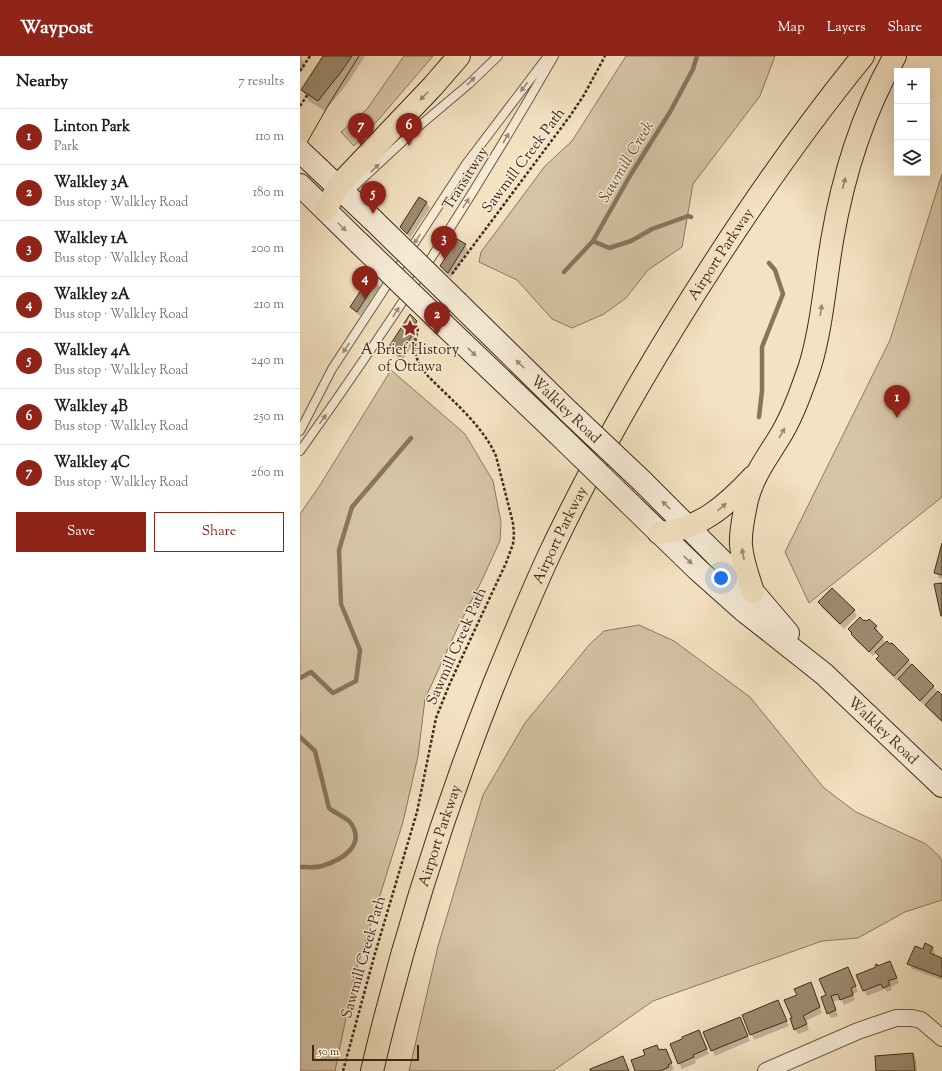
<!DOCTYPE html>
<html lang="en">
<head>
<meta charset="utf-8">
<style>
	:root { --surface:#fff; --page:#f6f6f6; --text:#202124; --muted:#757577; --line:#e0e0e0; --accent:#8f2418 }
	body { margin:0; font-family:"Sorts Mill Goudy",serif; background:var(--page); color:var(--text) }
	.controls { position:absolute; right:12px; top:12px; display:grid; overflow:hidden; border-radius:0px; box-shadow:0 4px 16px #0002 }
	.controls button { width:36px; height:36px; display:grid; place-items:center; padding:0; border:0; border-bottom:1px solid var(--line); background:var(--surface); color:var(--text); font:20px sans-serif }
	.scale { position:absolute; left:12px; bottom:10px; width:107px; box-sizing:border-box; padding-left:4px; border:2px solid #412c19; border-top:0; font-size:11px; line-height:14px; white-space:nowrap; color:#412c19; -webkit-text-stroke:3px #f8edd8; paint-order:stroke }
	.you { position:absolute; left:421px; top:522px; width:14px; height:14px; margin:-10px; border:3px solid #fff; border-radius:50%; background:#1a73e8; box-shadow:0 0 0 6px #1a73e833 }
	.badge { display:grid; place-items:center; width:26px; height:26px; border-radius:50%; background:var(--accent); color:#fff; font-size:13px; font-weight:700 }
	.pin { position:absolute; translate:-50% -33px; filter:drop-shadow(0 1px 2px #0008) }
	.pin::after { content:''; position:absolute; top:21px; width:14px; height:12px; background:inherit; clip-path:polygon(0 0,100% 0,50% 100%) }
	.list { margin:0; padding:0; list-style:none }
	h2 { display:flex; justify-content:space-between; align-items:center; height:52px; margin:0; padding:0 16px; font-size:17px }
	h2 small { font-size:13px; font-weight:400; color:var(--muted) }
	.list li { display:grid; grid-template-columns:26px 1fr auto; gap:12px; align-items:center; box-sizing:border-box; height:56px; padding:0 16px; border-top:1px solid var(--line) }
	.list b { display:block; font-size:15px; white-space:nowrap }
	.list p { margin:0; font-size:13px; white-space:nowrap; color:var(--muted) }
	.list em { font-size:13px; font-style:normal; color:var(--muted) }
	.actions { display:flex; gap:8px; padding:12px 16px }
	.actions a { flex:1; padding:9px 0; border:1px solid var(--accent); border-radius:0px; text-align:center; font-size:14px; color:var(--accent) }
	.actions .main { background:var(--accent); color:#fff }
	.icon { flex:none; width:22px; height:22px; fill:none; stroke:currentColor; stroke-width:2; stroke-linecap:round; stroke-linejoin:round }
	.map { position:relative; flex:none; width:642px; height:1015px; overflow:hidden }
	header { display:flex; align-items:center; gap:24px; box-sizing:border-box; height:56px; padding:0 20px; background:var(--accent); color:#fff }
	header strong { font-size:19px }
	nav { display:flex; gap:22px; margin-inline-start:auto; font-size:14px }
	main { display:flex }
	aside { flex:1; background:var(--surface) }
	.map>svg:first-child { display:block }
	.green { fill:#d6c4a6; stroke:#8c7860 }
	.shadow { fill:#0003 }
	.lines { fill:none; stroke-linecap:round; stroke-linejoin:round }
	.stream { stroke:#88755c; stroke-width:4.5 }
	.building { fill:#9e8b71; stroke:#412c19 }
	.lane-casing { stroke:#6e5a44; stroke-width:10 }
	.street-casing { stroke:#6e5a44; stroke-width:18 }
	.secondary-casing { stroke:#412c19; stroke-width:24 }
	.highway-casing { stroke:#412c19; stroke-width:24 }
	.path { stroke:#412c19; stroke-width:2.5; stroke-dasharray:3 2; stroke-linecap:butt }
	.lane { stroke:#f8edd8; stroke-width:8 }
	.street { stroke:#f8edd8; stroke-width:16 }
	.secondary { stroke:#f8edd8; stroke-width:22 }
	.highway { stroke:#f4e3c3; stroke-width:22 }
	.tram { stroke:#412c19; stroke-width:1 }
	.secondary-bridge-casing { stroke:#412c19; stroke-width:24; stroke-linecap:butt }
	.secondary-bridge { stroke:#f8edd8; stroke-width:22 }
	.oneway { fill:#9c8c78 }
	.oneway2 { fill:#9a886e }
	.labels { text-anchor:middle; stroke-width:3; stroke-linejoin:round; paint-order:stroke }
	.street-label { font-size:15px; fill:#412c19; stroke:#f8edd8 }
	.poi-label { font-size:15px; fill:#412c19; stroke:#f8edd8 }
	.water-label { font-size:16px; font-style:italic; fill:#64503b; stroke:#f8edd8 }
</style>
</head>
<body>
<header>
<strong>Waypost</strong>
<nav><a>Map</a><a>Layers</a><a>Share</a></nav>
</header>
<main>
<aside>
<h2>Nearby<small>7 results</small></h2>
<ul class="list">
<li><span class="badge">1</span><div><b>Linton Park</b><p>Park</p></div><em>110 m</em></li>
<li><span class="badge">2</span><div><b>Walkley 3A</b><p>Bus stop · Walkley Road</p></div><em>180 m</em></li>
<li><span class="badge">3</span><div><b>Walkley 1A</b><p>Bus stop · Walkley Road</p></div><em>200 m</em></li>
<li><span class="badge">4</span><div><b>Walkley 2A</b><p>Bus stop · Walkley Road</p></div><em>210 m</em></li>
<li><span class="badge">5</span><div><b>Walkley 4A</b><p>Bus stop · Walkley Road</p></div><em>240 m</em></li>
<li><span class="badge">6</span><div><b>Walkley 4B</b><p>Bus stop · Walkley Road</p></div><em>250 m</em></li>
<li><span class="badge">7</span><div><b>Walkley 4C</b><p>Bus stop · Walkley Road</p></div><em>260 m</em></li>
</ul>
<div class="actions"><a class="main">Save</a><a>Share</a></div>
</aside>
<div class="map">
<svg width="642" height="1015" viewBox="0 0 642 1015">
	<rect width="100%" height="100%" fill="#f4e3c3"/>
	<filter id="stains"><feTurbulence type="fractalNoise" baseFrequency=".005" numOctaves="4"/><feColorMatrix values="0 0 0 0 .2 0 0 0 0 .09 0 0 0 0 .02 0 0 0 .5 -.17"/></filter>
	<radialGradient id="worn" r=".72"><stop offset=".6" stop-color="#630" stop-opacity="0"/><stop offset="1" stop-color="#630" stop-opacity=".3"/></radialGradient>
	<path class="green" d="M 104,0 L 133,0 L 79,63 L 54,90 L 41,76 L 67,53 Z
		M 326,0 L 475,0 L 460,40 L 393,128 L 382,191 L 348,214 L 326,242 L 304,258 L 272,272 L 252,263 L 217,224 L 179,206 L 181,196 L 245,110 L 272,85 Z
		M 642,118 L 642,441 L 509,547 L 485,496 L 590,284 Z
		M 91,314 L 165,378 L 193,425 L 201,466 L 200,485 L 182,524 L 158,571 L 125,643 L 118,700 L 103,766 L 55,918 L 35,1015 L 0,1015 L 0,458 L 20,429 Z
		M 339,569 L 374,585 L 450,641 L 524,732 L 556,756 L 626,788 L 639,800 L 642,806 L 642,844 L 605,856 L 558,882 L 522,885 L 353,945 L 253,1015 L 109,1015 L 138,890 L 183,739 L 225,667 L 289,589 L 304,575 Z"/>
	<path class="shadow" d="M 0,0 L 2,0 L 1,2 L 6,11 L 0,16 Z
		M 24,0 L 65,0 L 47,28 L 25,55 L 9,45 L 2,34 Z
		M 120,142 L 127,147 L 130,152 L 110,182 L 101,171 Z
		M 165,189 L 168,194 L 151,222 L 144,215 L 141,210 Z
		M 71,221 L 80,231 L 60,260 L 55,256 L 51,251 Z
		M 116,266 L 119,271 L 116,277 L 118,280 L 103,304 L 93,298 L 90,292 Z
		M 642,489 L 642,523 L 639,522 L 636,517 Z
		M 519,546 L 554,554 L 557,560 L 544,573 L 522,552 Z
		M 564,567 L 576,570 L 579,576 L 578,577 L 586,587 L 590,590 L 592,588 L 642,640 L 642,667 L 629,654 L 625,648 L 624,649 L 602,629 L 599,623 L 597,625 L 580,608 L 577,603 L 579,601 L 577,596 L 573,600 L 555,584 L 549,573 Z
		M 632,891 L 635,897 L 634,900 L 642,903 L 642,924 L 612,913 L 609,907 L 623,895 Z
		M 590,906 L 599,927 L 591,931 L 592,934 L 587,936 L 585,933 L 567,940 L 558,919 Z
		M 548,913 L 558,936 L 553,938 L 555,944 L 544,949 L 541,943 L 533,946 L 538,960 L 531,962 L 528,957 L 527,940 Z
		M 511,927 L 522,957 L 506,965 L 509,974 L 498,978 L 495,973 L 493,962 L 498,940 Z
		M 478,946 L 489,970 L 454,984 L 443,959 Z
		M 440,962 L 450,985 L 415,1000 L 412,994 Z
		M 399,975 L 409,998 L 395,1004 L 396,1007 L 382,1013 L 371,989 Z
		M 366,994 L 374,1013 L 371,1015 L 336,1015 L 359,995 L 362,996 Z
		M 613,998 L 616,1003 L 617,1015 L 577,1015 Z"/>
	<g class="lines">
		<path class="stream" d="M 293,185 L 309,192 L 331,185 L 352,173 L 388,160 L 391,161
			M 264,216 L 293,185 L 331,118 L 370,56 L 393,13 L 397,0
			M 459,361 L 462,335 L 462,291 L 483,238 L 475,214 L 469,207
			M 0,622 L 11,616 L 33,637 L 56,625 L 60,594 L 41,548 L 39,494 L 52,451 L 111,382
			M 0,681 L 15,695 L 29,752 C 35,757 45,761 50,766 C 67,789 42,804 22,810 C 15,812 7,811 0,811"/>
	</g>
	<path class="building" d="M 23,0 L 52,0 L 41,16 L 18,45 L 1,34 Z
		M 119,141 L 127,146 L 107,178 L 100,171 Z
		M 157,183 L 166,188 L 148,217 L 140,210 Z
		M 71,219 L 77,225 L 57,256 L 50,251 Z
		M 110,258 L 117,265 L 113,272 L 115,274 L 100,300 L 88,292 Z
		M 642,487 L 642,519 L 634,517 Z
		M 642,527 L 642,560 L 641,560 L 634,528 Z
		M 532,532 L 555,554 L 540,568 L 518,546 Z
		M 560,561 L 564,565 L 565,564 L 567,565 L 569,563 L 577,570 L 574,572 L 583,581 L 569,596 L 551,578 L 552,577 L 548,573 Z
		M 587,585 L 590,588 L 592,587 L 609,604 L 594,620 L 576,603 L 579,600 L 575,596 Z
		M 612,608 L 634,630 L 620,645 L 598,623 Z
		M 638,635 L 642,639 L 642,665 L 625,649 Z
		M 625,887 L 633,891 L 630,897 L 642,902 L 642,921 L 607,908 L 615,890 L 623,893 Z
		M 590,905 L 597,922 L 588,925 L 590,929 L 583,932 L 581,928 L 563,935 L 556,919 L 576,911 L 575,909 L 577,908 L 578,910 Z
		M 548,911 L 556,930 L 551,932 L 553,939 L 540,944 L 538,938 L 531,940 L 536,954 L 527,958 L 521,941 L 526,939 L 519,923 Z
		M 511,926 L 520,951 L 503,960 L 507,968 L 494,974 L 490,962 L 492,962 L 484,944 L 497,939 L 494,933 Z
		M 478,944 L 487,965 L 450,979 L 442,959 Z
		M 440,961 L 448,980 L 411,995 L 403,976 Z
		M 399,974 L 407,993 L 393,999 L 394,1001 L 378,1008 L 370,988 L 382,983 L 382,981 Z
		M 357,989 L 359,994 L 362,993 L 362,994 L 366,993 L 372,1007 L 368,1009 L 369,1011 L 360,1015 L 335,1015 L 331,1004 L 345,999 L 343,994 Z
		M 613,997 L 615,1015 L 576,1015 L 575,1000 Z
		M 323,1000 L 329,1015 L 290,1015 L 290,1013 Z"/>
	<g class="lines">
		<g class="lane-casing">
			<path id="lane" d="M 46,138 L 118,71 L 169,28 L 198,0
				M 0,375 L 32,313 L 166,108 L 248,0
				M 0,395 C 91,268 176,136 254,0"/>
		</g>
		<g class="street-casing">
			<path id="street" d="M 466,1015 L 558,975 L 596,962 L 612,962 L 621,964 L 642,982"/>
		</g>
		<g class="secondary-casing">
			<g id="secondary">
				<path d="M 19,113 L 73,164"/>
				<path d="M 0,129 L 59,187"/>
				<path d="M 158,247 L 268,355"/>
				<path d="M 144,269 L 257,377"/>
				<path d="M 342,425 L 453,536 L 488,577"/>
				<path id="s1" d="M 330,448 L 397,513 L 443,554 L 524,618 L 642,730"/>
			</g>
		</g>
		<g class="highway-casing">
			<g id="highway">
				<path d="M 26,154 L 38,130 L 133,30 L 159,0"/>
				<path d="M 359,477 C 399,474 427,449 453,421"/>
				<path d="M 453,536 C 448,520 442,505 441,489 C 440,475 444,458 447,444 C 453,419 469,399 482,377 C 494,356 502,333 510,310 C 522,270 525,226 532,185 C 543,119 562,58 595,0"/>
				<path id="s2" d="M 72,1015 C 103,883 144,754 194,628 C 212,584 230,540 250,497 C 298,396 355,298 416,204 C 462,133 510,65 563,0"/>
			</g>
		</g>
		<path class="path" d="M 0,15 L 10,0
			M 0,50 L 8,38
			M 152,218 L 270,60 L 284,39 L 305,0
			M 43,1015 L 74,901 L 117,756 L 136,662 L 150,627 L 206,507 L 213,488 L 214,479 L 213,467 L 196,400 C 182,368 151,344 127,319 C 112,300 113,291 119,269"/>
		<use href="#lane" class="lane"/>
		<use href="#street" class="street"/>
		<use href="#secondary" class="secondary"/>
		<use href="#highway" class="highway"/>
		<path class="tram" d="M 0,99 L 29,48 L 59,0"/>
		<g class="secondary-bridge-casing">
			<path id="secondary-bridge" d="M 0,95 L 19,113
				M 73,164 L 158,247
				M 59,187 L 144,269
				M 268,355 L 342,425
				M 257,377 L 330,448"/>
		</g>
		<use href="#secondary-bridge" class="secondary-bridge"/>
	</g>
	<defs><path id="oneway-solid" d="M-6-.8H1V-3.2L6.5 0L1 3.2V.8H-6Z"/></defs>
	<g class="oneway">
		<use href="#oneway-solid" transform="translate(171 25) rotate(-44)"/>
		<use href="#oneway-solid" transform="translate(224 31) rotate(127)"/>
		<use href="#oneway-solid" transform="translate(206 82) rotate(-59)"/>
		<use href="#oneway-solid" transform="translate(75 112) rotate(-44)"/>
		<use href="#oneway-solid" transform="translate(166 147) rotate(-57)"/>
		<use href="#oneway-solid" transform="translate(42 171) rotate(45)"/>
		<use href="#oneway-solid" transform="translate(117 183) rotate(123)"/>
		<use href="#oneway-solid" transform="translate(96 256) rotate(-57)"/>
		<use href="#oneway-solid" transform="translate(46 292) rotate(123)"/>
		<use href="#oneway-solid" transform="translate(172 296) rotate(44)"/>
		<use href="#oneway-solid" transform="translate(220 308) rotate(-136)"/>
		<use href="#oneway-solid" transform="translate(23 363) rotate(-54)"/>
		<use href="#oneway-solid" transform="translate(366 449) rotate(-136)"/>
		<use href="#oneway-solid" transform="translate(388 504) rotate(43)"/>
	</g>
	<g class="oneway2">
		<use href="#oneway-solid" transform="translate(124 40) rotate(135)"/>
		<use href="#oneway-solid" transform="translate(544 127) rotate(-76)"/>
		<use href="#oneway-solid" transform="translate(521 254) rotate(-81)"/>
		<use href="#oneway-solid" transform="translate(482 377) rotate(-60)"/>
		<use href="#oneway-solid" transform="translate(422 451) rotate(-40)"/>
		<use href="#oneway-solid" transform="translate(443 498) rotate(-101)"/>
	</g>
	<defs>
		<g id="sight-bare" transform="scale(1.38)"><path d="M0-6L1.8-2.2L6-1.7L2.9 1.2L3.7 5.4L0 3.3L-3.7 5.4L-2.9 1.2L-6-1.7L-1.8-2.2Z" fill="#8f2418" stroke="#f8edd8" stroke-width="2.5" paint-order="stroke"/></g>
	</defs>
	<g fill-rule="evenodd">
		<use href="#sight-bare" x="110" y="272"/>
	</g>
	<g class="labels">
		<g class="street-label">
			<text transform="translate(223 104) rotate(-53)" y="5">Sawmill Creek Path</text>
			<text transform="translate(165 122) rotate(-58)" y="5">Transitway</text>
			<text dy="5" stroke="none"><textPath href="#s2" startOffset="893">Airport Parkway</textPath></text>
			<text transform="translate(266 353) rotate(44)" y="5">Walkley Road</text>
			<text dy="5" stroke="none"><textPath href="#s2" startOffset="569">Airport Parkway</textPath></text>
			<text transform="translate(156 590) rotate(-66)" y="5">Sawmill Creek Path</text>
			<text dy="5" stroke="none"><textPath href="#s1" startOffset="340">Walkley Road</textPath></text>
			<text dy="5" stroke="none"><textPath href="#s2" startOffset="245">Airport Parkway</textPath></text>
			<text transform="translate(63 901) rotate(-74)" y="5">Sawmill Creek Path</text>
		</g>
		<g class="poi-label">
			<text x="110" y="298">A Brief History<tspan x="110" dy="17">of Ottawa</tspan></text>
		</g>
		<g class="water-label">
			<text transform="translate(325 105) rotate(-59)" y="6">Sawmill Creek</text>
		</g>
	</g>
	<rect width="100%" height="100%" filter="url(#stains)"/>
	<rect width="100%" height="100%" fill="url(#worn)"/>
</svg>
<div class="controls">
<button>+</button>
<button>−</button>
<button><svg class="icon" aria-label="layers" viewBox="0 0 24 24"><path d="M12 4l9 5-9 5-9-5zM3 14l9 5 9-5"/></svg></button>
</div>
<div class="scale">50 m</div>
<div class="you"></div>
<div class="pin badge" style="left:597px;top:362px">1</div>
<div class="pin badge" style="left:137px;top:279px">2</div>
<div class="pin badge" style="left:144px;top:203px">3</div>
<div class="pin badge" style="left:65px;top:243px">4</div>
<div class="pin badge" style="left:73px;top:158px">5</div>
<div class="pin badge" style="left:109px;top:90px">6</div>
<div class="pin badge" style="left:61px;top:90px">7</div>
</div>
</main>
</body>
</html>
